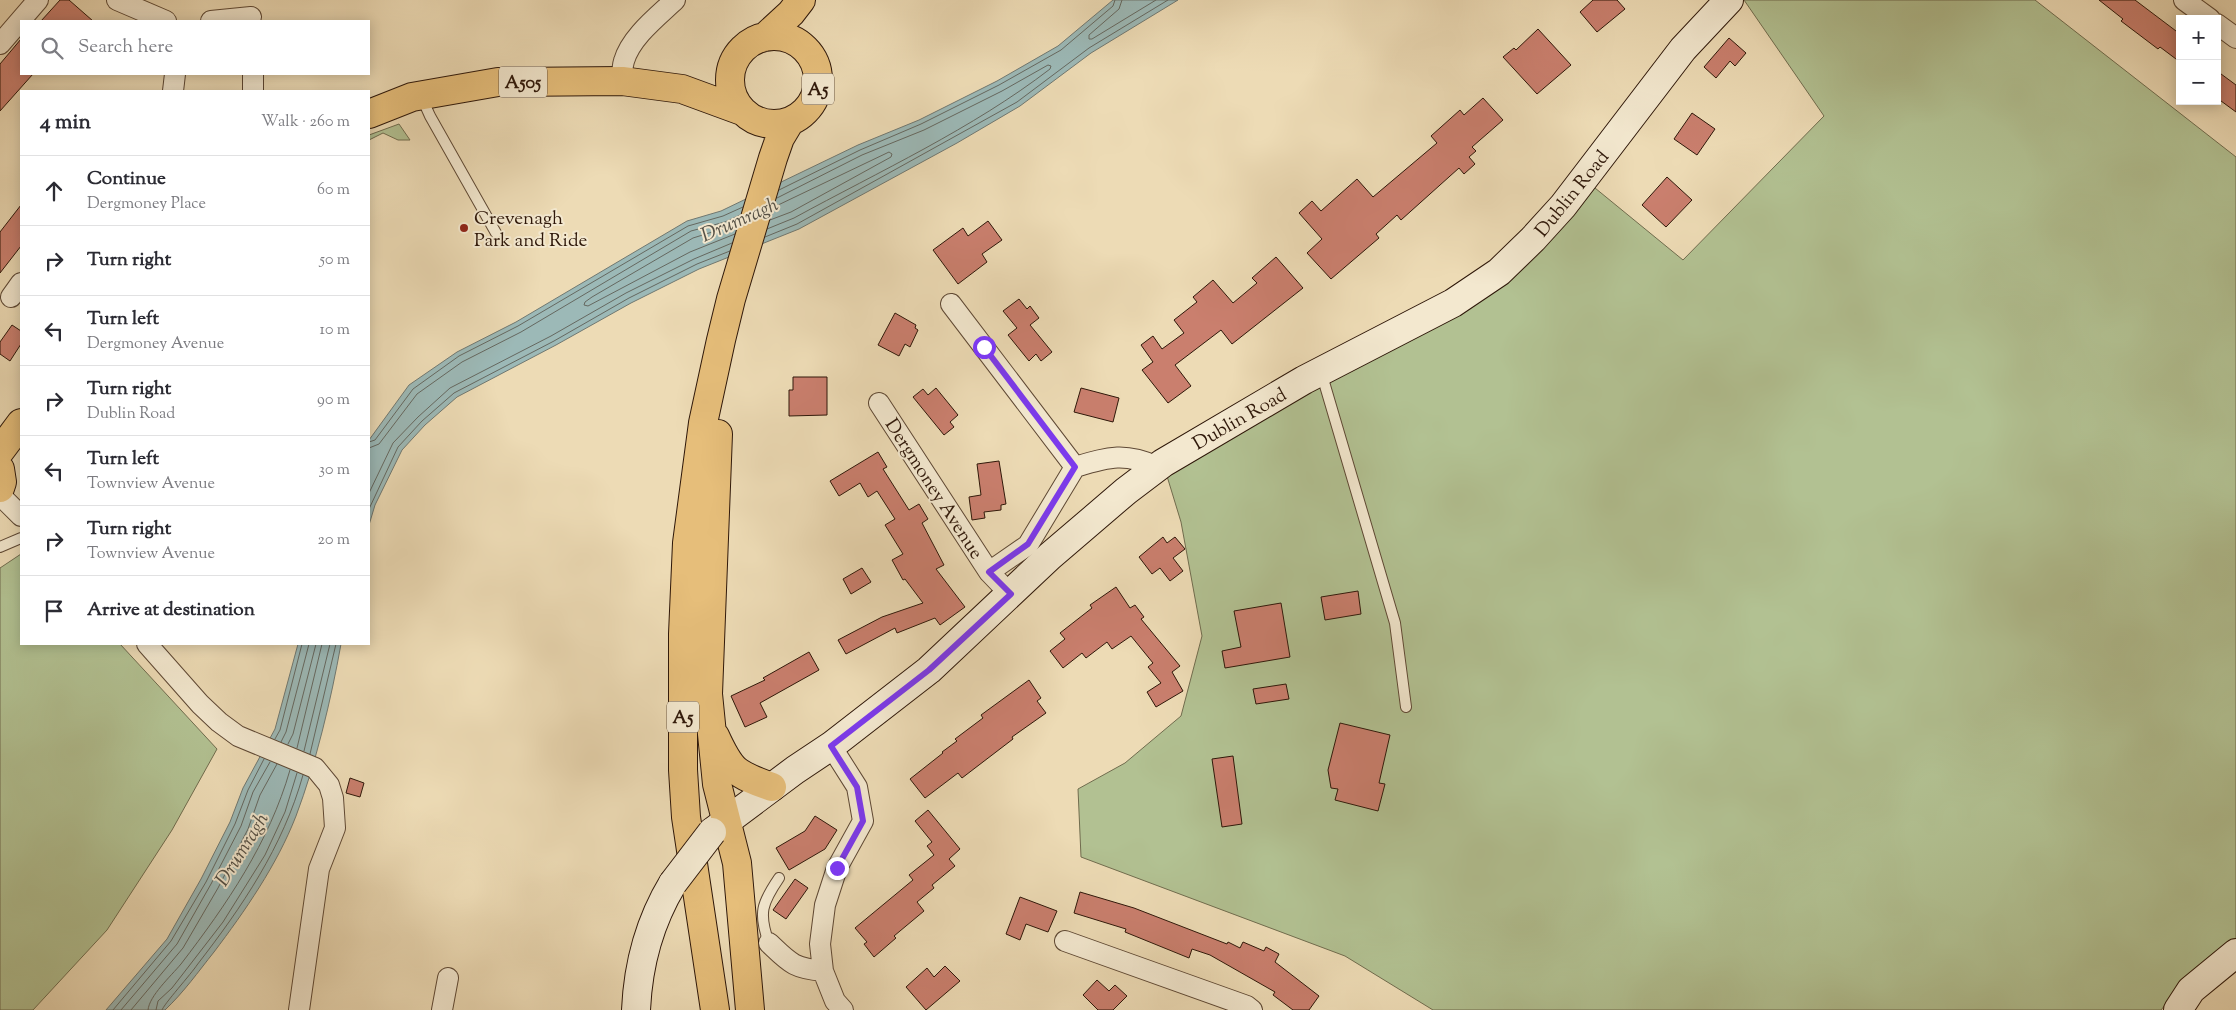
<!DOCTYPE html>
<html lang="en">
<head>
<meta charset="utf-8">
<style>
	:root { --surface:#fff; --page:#f2f2f3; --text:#2b2b33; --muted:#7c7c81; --line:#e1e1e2 }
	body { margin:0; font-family:"Sorts Mill Goudy",serif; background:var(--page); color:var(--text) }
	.controls { position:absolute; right:15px; top:15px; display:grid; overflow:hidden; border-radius:0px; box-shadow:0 2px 12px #0003 }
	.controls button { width:45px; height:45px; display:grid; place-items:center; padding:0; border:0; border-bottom:1px solid var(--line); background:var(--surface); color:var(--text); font:25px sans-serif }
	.stop { position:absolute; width:15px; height:15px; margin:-11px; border:4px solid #7c3aed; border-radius:50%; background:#fff }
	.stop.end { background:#7c3aed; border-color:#fff; box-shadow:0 1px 5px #0008 }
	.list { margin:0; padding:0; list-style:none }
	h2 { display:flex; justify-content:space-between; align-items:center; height:65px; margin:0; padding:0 20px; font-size:21px }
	h2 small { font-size:16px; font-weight:400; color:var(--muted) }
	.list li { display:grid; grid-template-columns:32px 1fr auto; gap:15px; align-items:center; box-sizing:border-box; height:70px; padding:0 20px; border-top:1px solid var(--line) }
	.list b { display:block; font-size:19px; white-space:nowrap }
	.list p { margin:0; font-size:16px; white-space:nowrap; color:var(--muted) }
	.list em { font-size:16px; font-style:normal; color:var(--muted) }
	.icon { flex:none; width:28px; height:28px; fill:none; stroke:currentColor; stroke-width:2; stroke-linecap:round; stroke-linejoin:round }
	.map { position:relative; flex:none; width:2236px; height:1010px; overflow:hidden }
	.search { position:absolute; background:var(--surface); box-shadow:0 2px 12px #0003; left:20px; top:20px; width:350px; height:55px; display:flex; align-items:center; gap:12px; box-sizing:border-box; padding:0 18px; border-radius:0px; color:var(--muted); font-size:19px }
	.panel { position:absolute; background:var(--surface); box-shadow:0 2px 12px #0003; left:20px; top:90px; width:350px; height:555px; border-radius:0px }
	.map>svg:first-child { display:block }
	.green { fill:#b2c192; stroke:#706c4e }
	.water { fill:#9cb9b7; stroke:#707871 }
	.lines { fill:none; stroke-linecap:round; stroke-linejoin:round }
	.shore { stroke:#656860; stroke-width:1 }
	.building { fill:#ca7f6e; stroke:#2e1709 }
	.lane-casing { stroke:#5e4834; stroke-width:12 }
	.street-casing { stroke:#5e4834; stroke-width:22 }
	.secondary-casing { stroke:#2e1709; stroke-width:30 }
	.highway-casing { stroke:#2e1709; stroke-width:30 }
	.lane { stroke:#f3e8cf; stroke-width:10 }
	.street { stroke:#f3e8cf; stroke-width:20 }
	.secondary { stroke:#f3e8cf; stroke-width:28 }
	.highway { stroke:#e6be7a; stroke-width:28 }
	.secondary-bridge-casing { stroke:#2e1709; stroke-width:30; stroke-linecap:butt }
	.secondary-bridge { stroke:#f3e8cf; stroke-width:28 }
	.route { stroke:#7c3aed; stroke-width:6 }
	.poi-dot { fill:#8f2418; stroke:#f3e8cf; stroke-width:2 }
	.labels { text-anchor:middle; stroke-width:4; stroke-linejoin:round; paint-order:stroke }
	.shield { fill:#f3e8cf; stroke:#695644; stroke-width:1 }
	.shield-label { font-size:18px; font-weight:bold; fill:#2e1709 }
	.street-label { font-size:19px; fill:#2e1709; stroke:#f3e8cf }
	.poi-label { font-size:19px; fill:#2e1709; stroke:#f3e8cf; text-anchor:start }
	.water-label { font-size:20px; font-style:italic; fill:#545046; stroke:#f3e8cf }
</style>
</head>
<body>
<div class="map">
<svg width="2236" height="1010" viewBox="0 0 2236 1010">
	<rect width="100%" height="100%" fill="#eddbb5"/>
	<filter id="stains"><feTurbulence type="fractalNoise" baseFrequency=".004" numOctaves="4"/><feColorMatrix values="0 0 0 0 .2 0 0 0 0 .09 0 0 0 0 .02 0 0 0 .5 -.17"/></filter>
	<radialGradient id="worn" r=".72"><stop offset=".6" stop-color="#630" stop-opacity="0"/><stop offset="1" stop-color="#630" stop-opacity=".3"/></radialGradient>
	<path class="green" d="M 1744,0 L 2035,0 L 2236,157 L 2236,945 L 2187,978 L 2161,1010 L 1433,1010 L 1345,956 L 1081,857 L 1078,789 L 1125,763 L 1181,716 L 1202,636 L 1181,522 L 1163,463 L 1453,303 L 1584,179 L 1683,260 L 1824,116 Z
		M 399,124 L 410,140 L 398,140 L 383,133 L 369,140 L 369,135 Z
		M 21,554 L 21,644 L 120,644 L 217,749 L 172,830 L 107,930 L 33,1010 L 0,1010 L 0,568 Z"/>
	<path class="water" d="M 1113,0 L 1178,0 L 1091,53 L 1020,106 L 957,143 L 799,229 L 699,269 L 631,303 L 556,345 L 457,397 L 425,425 L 402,450 L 375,505 L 369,525 L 369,440 L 409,385 L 457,352 L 516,322 L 687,221 L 721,211 L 858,145 L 919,120 L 997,81 L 1058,46 Z
		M 298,644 L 341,644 C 331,700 316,763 296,816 C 277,865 245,911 214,952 C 198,972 184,992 165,1010 L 106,1010 L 167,939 L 201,879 L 230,822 L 243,788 L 275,729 Z"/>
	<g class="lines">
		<path class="shore" d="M 1122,0 L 1119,9 L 1089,35 L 1089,39 L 1092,39 L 1156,0
			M 779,190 L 860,150 L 921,124 L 999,85 L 1061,50 L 1113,6 L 1115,0
			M 770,220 L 791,212 L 891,157 L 892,154 L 889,152 L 774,207
			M 767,229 L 794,218 C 880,171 972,129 1050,69 L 1051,66 L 1048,65 L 1002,91 L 924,130 L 862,155 L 777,198
			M 735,234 L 690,252 L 588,306 L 584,305 L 585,302 L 592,297 L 693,238 L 738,224
			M 765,237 L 797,224 L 1017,102 L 1089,48 L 1168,0
			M 369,442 L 375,440 L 413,389 L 459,356 L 518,326 L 688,226 L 723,216 L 743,207
			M 369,448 L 379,444 L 417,394 L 462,362 L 521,332 L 691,231 L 725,222 L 740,215
			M 369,493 L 393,443 L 418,417 L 450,388 L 551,336 L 626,293 L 694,259 L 732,243
			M 369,509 L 398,447 L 422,421 L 454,393 L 554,341 L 629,298 L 697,264 L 730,251
			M 275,739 L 280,730 L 302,644
			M 281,742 L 286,732 L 309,644
			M 288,744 L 293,734 L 316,644
			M 297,748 L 322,644
			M 304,751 L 330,644
			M 310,754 L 336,644
			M 113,1010 L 171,941 L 206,882 L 235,824 L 248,790 L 264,759
			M 121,1010 L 177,944 L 211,884 L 241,826 L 253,792 L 270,762
			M 131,1010 L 183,948 L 218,888 L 248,829 L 260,795 L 277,764
			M 148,1010 C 149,996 171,976 181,964 C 227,904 269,843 290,770
			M 156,1010 L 158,1001 L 172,988 L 223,922 L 265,855 L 285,812 L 297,773
			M 162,1010 C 163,1005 192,973 197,965 C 242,907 283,847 303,775"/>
	</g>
	<path class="building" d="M 60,0 L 69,0 L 93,21 L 41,21 Z
		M 1593,0 L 1617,0 L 1625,9 L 1597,32 L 1580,12 Z
		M 2099,0 L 2135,0 L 2180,34 L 2180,62 L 2160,47 L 2158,49 L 2121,21 L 2123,19 Z
		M 1538,29 L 1571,65 L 1537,94 L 1503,57 L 1514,48 L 1516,50 Z
		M 1729,38 L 1746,53 L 1735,66 L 1730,61 L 1716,78 L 1704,67 Z
		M 21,39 L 21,74 L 33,74 L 0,111 L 0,64 Z
		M 2217,71 L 2236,85 L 2236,112 L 2217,98 Z
		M 1483,98 L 1503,120 L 1472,147 L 1476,151 L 1469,157 L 1475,164 L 1464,174 L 1459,168 L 1401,220 L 1397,215 L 1376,234 L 1379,238 L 1331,279 L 1307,253 L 1322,239 L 1299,213 L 1312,201 L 1321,211 L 1357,179 L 1373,197 L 1437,143 L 1431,136 L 1460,110 L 1464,115 Z
		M 1692,113 L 1715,129 L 1697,155 L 1674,139 Z
		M 1667,177 L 1692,200 L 1666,227 L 1642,205 Z
		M 21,205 L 21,246 L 0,273 L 0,232 Z
		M 988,221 L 1002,240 L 982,254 L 987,262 L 958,284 L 933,250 L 963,228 L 968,236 Z
		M 1276,257 L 1303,288 L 1232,344 L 1221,330 L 1175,365 L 1191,386 L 1168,403 L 1142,370 L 1153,362 L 1141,345 L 1153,336 L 1162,349 L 1184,333 L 1174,320 L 1197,302 L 1193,297 L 1213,280 L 1233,303 L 1257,283 L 1252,278 Z
		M 1019,299 L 1027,309 L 1030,306 L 1039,318 L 1030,325 L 1052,352 L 1041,361 L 1036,354 L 1029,361 L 1008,335 L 1017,328 L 1003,311 Z
		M 895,313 L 916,325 L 915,328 L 918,330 L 910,347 L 905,344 L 899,356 L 878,345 Z
		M 12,325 L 21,331 L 21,344 L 10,361 L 0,354 L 0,342 Z
		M 793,377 L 827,377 L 827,415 L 789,416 L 789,390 L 793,390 Z
		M 936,388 L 958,415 L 950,422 L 954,427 L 944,435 L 913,397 L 923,389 L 928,395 Z
		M 1081,388 L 1119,398 L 1113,422 L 1074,412 Z
		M 878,452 L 887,467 L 883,469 L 909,510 L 919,504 L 928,519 L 922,523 L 944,565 L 936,569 L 965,607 L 940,625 L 935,618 L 897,633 L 895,628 L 846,654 L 838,640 L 882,617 L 923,603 L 905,579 L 903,580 L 892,560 L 903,554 L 885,525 L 895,519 L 877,491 L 868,497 L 860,483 L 839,496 L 830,481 Z
		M 999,461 L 1006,504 L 1001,505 L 1001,510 L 984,512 L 985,518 L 972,520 L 969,497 L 981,495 L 977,464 Z
		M 1163,537 L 1167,543 L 1175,537 L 1185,549 L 1173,558 L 1183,571 L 1170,581 L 1160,568 L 1152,574 L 1139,557 Z
		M 862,568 L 871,582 L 851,594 L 843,579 Z
		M 1116,587 L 1130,608 L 1135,605 L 1144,617 L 1141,619 L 1180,666 L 1172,672 L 1183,691 L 1156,707 L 1147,692 L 1161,683 L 1148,667 L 1153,663 L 1131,636 L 1112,649 L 1107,642 L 1086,658 L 1082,653 L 1063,668 L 1050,651 L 1065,639 L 1060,633 L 1092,608 L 1090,605 Z
		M 1358,591 L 1361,614 L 1325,620 L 1321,597 Z
		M 1281,603 L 1290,657 L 1225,668 L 1222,651 L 1241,647 L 1234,611 Z
		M 809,652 L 819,670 L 760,703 L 767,717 L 745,727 L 731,696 L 765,680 L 763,678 Z
		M 1029,680 L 1041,698 L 1037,701 L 1046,713 L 1012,737 L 1013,739 L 962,778 L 958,773 L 925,798 L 910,779 L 943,753 L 942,752 L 957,741 L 955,739 L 983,718 L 981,715 Z
		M 1286,684 L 1289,699 L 1256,704 L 1253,689 Z
		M 1340,723 L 1390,735 L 1379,783 L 1385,784 L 1378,811 L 1335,800 L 1338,789 L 1331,788 L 1328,770 Z
		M 1233,756 L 1242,824 L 1222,827 L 1212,759 Z
		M 350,778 L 364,783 L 360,797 L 346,793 Z
		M 928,810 L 960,849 L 949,859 L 955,866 L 932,885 L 934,888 L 917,902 L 924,911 L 894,936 L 896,938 L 874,957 L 864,944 L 867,942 L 855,928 L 913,880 L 909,875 L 934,855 L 927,846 L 932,842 L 915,821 Z
		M 815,816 L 837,830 L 825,849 L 789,870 L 776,848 L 805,831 Z
		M 795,879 L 808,888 L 786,919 L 773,910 Z
		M 1080,892 L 1134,908 L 1227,944 L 1228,942 L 1240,948 L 1243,942 L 1264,951 L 1266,947 L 1279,954 L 1275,962 L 1319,996 L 1309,1010 L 1293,1010 L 1273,995 L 1275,992 L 1210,955 L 1192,949 L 1189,958 L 1125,932 L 1126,929 L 1074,913 Z
		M 1020,897 L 1057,911 L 1048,932 L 1026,924 L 1020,940 L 1006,934 Z
		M 945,966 L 960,981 L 926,1010 L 906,987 L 927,968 L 934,977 Z
		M 1097,980 L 1109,991 L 1115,985 L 1127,996 L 1113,1010 L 1098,1010 L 1083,995 Z"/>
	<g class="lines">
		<g class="lane-casing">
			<path id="lane" d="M 421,96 L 430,116 L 496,233
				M 1321,372 L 1395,623 L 1406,707
				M 0,547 L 21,538
				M 769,943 C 758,913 762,903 779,878"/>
		</g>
		<g class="street-casing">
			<path id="street" d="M 117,0 L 166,21
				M 2184,0 L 2210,19
				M 211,21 L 251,17
				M 2217,24 L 2236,38
				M 0,44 L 38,0
				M 253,74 L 253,91
				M 622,81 C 622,75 622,67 624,61 C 631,37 657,17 675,0
				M 173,91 L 175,74
				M 11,297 L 21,283
				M 951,304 L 1075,467 C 1109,457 1124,452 1158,467
				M 879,403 L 989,572 L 1011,595
				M 0,495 L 21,516
				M 989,572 L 1028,545 L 1075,467
				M 147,644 L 200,704 L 219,722 L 238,736 L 315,768 L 329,785 L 333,798 L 335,828 L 319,869 L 299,1010
				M 831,746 L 857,787 L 863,821 L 837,868 L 825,905 L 820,944 L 823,971 L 835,1001 L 843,1010
				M 1065,941 L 1247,1006 L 1252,1010
				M 769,943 C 790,963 793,968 823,971
				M 442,1010 L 448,978"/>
		</g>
		<g class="secondary-casing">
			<path id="secondary" d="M 712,832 L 795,770 L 831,746 L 929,670 L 1050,556 L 1126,491 L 1163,463 L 1304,380 L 1453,303 L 1499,272 L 1533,239 L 1563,206 L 1683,49 L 1729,0
				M 636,1010 C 638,965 650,921 673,883
				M 2178,1010 L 2191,990 L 2236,953"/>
		</g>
		<g class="highway-casing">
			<path id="highway" d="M730 80a44 44 0 1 1 88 0a44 44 0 1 1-88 0Z
				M 765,37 L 791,13 L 801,0
				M 369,114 L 412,97 L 498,82 L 622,81 L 682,89 L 742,111
				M 718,434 L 708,694 L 717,784 L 737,863 L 750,1010
				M 0,451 L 21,423
				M 0,469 L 2,482 L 0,488
				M 715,736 C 731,771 735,774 772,787
				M 715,1010 L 686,817 L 683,770 L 683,634 L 687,543 L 703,423 L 721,340 L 731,299 L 773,158 L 780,138 L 789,123"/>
		</g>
		<use href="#lane" class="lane"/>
		<use href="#street" class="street"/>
		<use href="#secondary" class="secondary"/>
		<use href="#highway" class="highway"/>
		<g class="secondary-bridge-casing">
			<path id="secondary-bridge" d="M 673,883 L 712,832"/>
		</g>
		<use href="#secondary-bridge" class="secondary-bridge"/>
	</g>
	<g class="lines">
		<path class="route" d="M 837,868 L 863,821 L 857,787 L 831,746 L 929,670 L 1011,594 L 989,572 L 1028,544 L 1075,467 L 984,347"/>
	</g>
	<circle class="poi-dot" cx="464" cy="228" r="5"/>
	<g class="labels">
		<g class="shield">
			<rect x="499" y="66.5" width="48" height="31" rx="4"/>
			<rect x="802" y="73.5" width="32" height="31" rx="4"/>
			<rect x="667" y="701.5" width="32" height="31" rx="4"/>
		</g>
		<g class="shield-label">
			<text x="523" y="88">A505</text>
			<text x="818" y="95">A5</text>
			<text x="683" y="723">A5</text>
		</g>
		<g class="street-label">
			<text transform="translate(1571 193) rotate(-51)" y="7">Dublin Road</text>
			<text transform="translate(1239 418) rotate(-30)" y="7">Dublin Road</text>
			<text transform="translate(935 488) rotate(57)" y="7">Dergmoney Avenue</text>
		</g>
		<g class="poi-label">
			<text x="474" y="224">Crevenagh<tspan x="474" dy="22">Park and Ride</tspan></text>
		</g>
		<g class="water-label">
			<text transform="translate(739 219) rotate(-24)" y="7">Drumragh</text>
			<text transform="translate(241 849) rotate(-58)" y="7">Drumragh</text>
		</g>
	</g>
	<rect width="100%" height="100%" filter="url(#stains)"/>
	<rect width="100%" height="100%" fill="url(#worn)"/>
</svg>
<div class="controls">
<button>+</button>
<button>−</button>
</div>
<div class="stop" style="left:984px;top:347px"></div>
<div class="stop end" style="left:837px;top:868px"></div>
<div class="search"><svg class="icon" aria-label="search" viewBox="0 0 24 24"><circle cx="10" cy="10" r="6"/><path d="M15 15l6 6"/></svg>Search here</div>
<section class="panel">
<h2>4 min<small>Walk · 260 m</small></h2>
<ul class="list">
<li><svg class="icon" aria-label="ahead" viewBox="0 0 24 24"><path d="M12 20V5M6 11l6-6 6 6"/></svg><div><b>Continue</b><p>Dergmoney Place</p></div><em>60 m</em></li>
<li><svg class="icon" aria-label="right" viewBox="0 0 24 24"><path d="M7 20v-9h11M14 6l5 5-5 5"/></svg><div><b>Turn right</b></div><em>50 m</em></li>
<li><svg class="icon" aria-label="left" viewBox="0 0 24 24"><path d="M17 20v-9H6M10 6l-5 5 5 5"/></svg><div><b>Turn left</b><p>Dergmoney Avenue</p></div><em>10 m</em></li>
<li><svg class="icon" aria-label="right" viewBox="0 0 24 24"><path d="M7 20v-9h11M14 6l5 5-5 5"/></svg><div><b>Turn right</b><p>Dublin Road</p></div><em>90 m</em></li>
<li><svg class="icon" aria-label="left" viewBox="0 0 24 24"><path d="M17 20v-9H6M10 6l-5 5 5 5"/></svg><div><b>Turn left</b><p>Townview Avenue</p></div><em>30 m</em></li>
<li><svg class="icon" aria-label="right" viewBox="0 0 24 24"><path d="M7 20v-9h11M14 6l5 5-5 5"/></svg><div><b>Turn right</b><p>Townview Avenue</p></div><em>20 m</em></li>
<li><svg class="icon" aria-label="arrive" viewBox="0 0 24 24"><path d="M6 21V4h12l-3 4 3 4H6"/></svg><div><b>Arrive at destination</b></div></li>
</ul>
</section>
</div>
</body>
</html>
